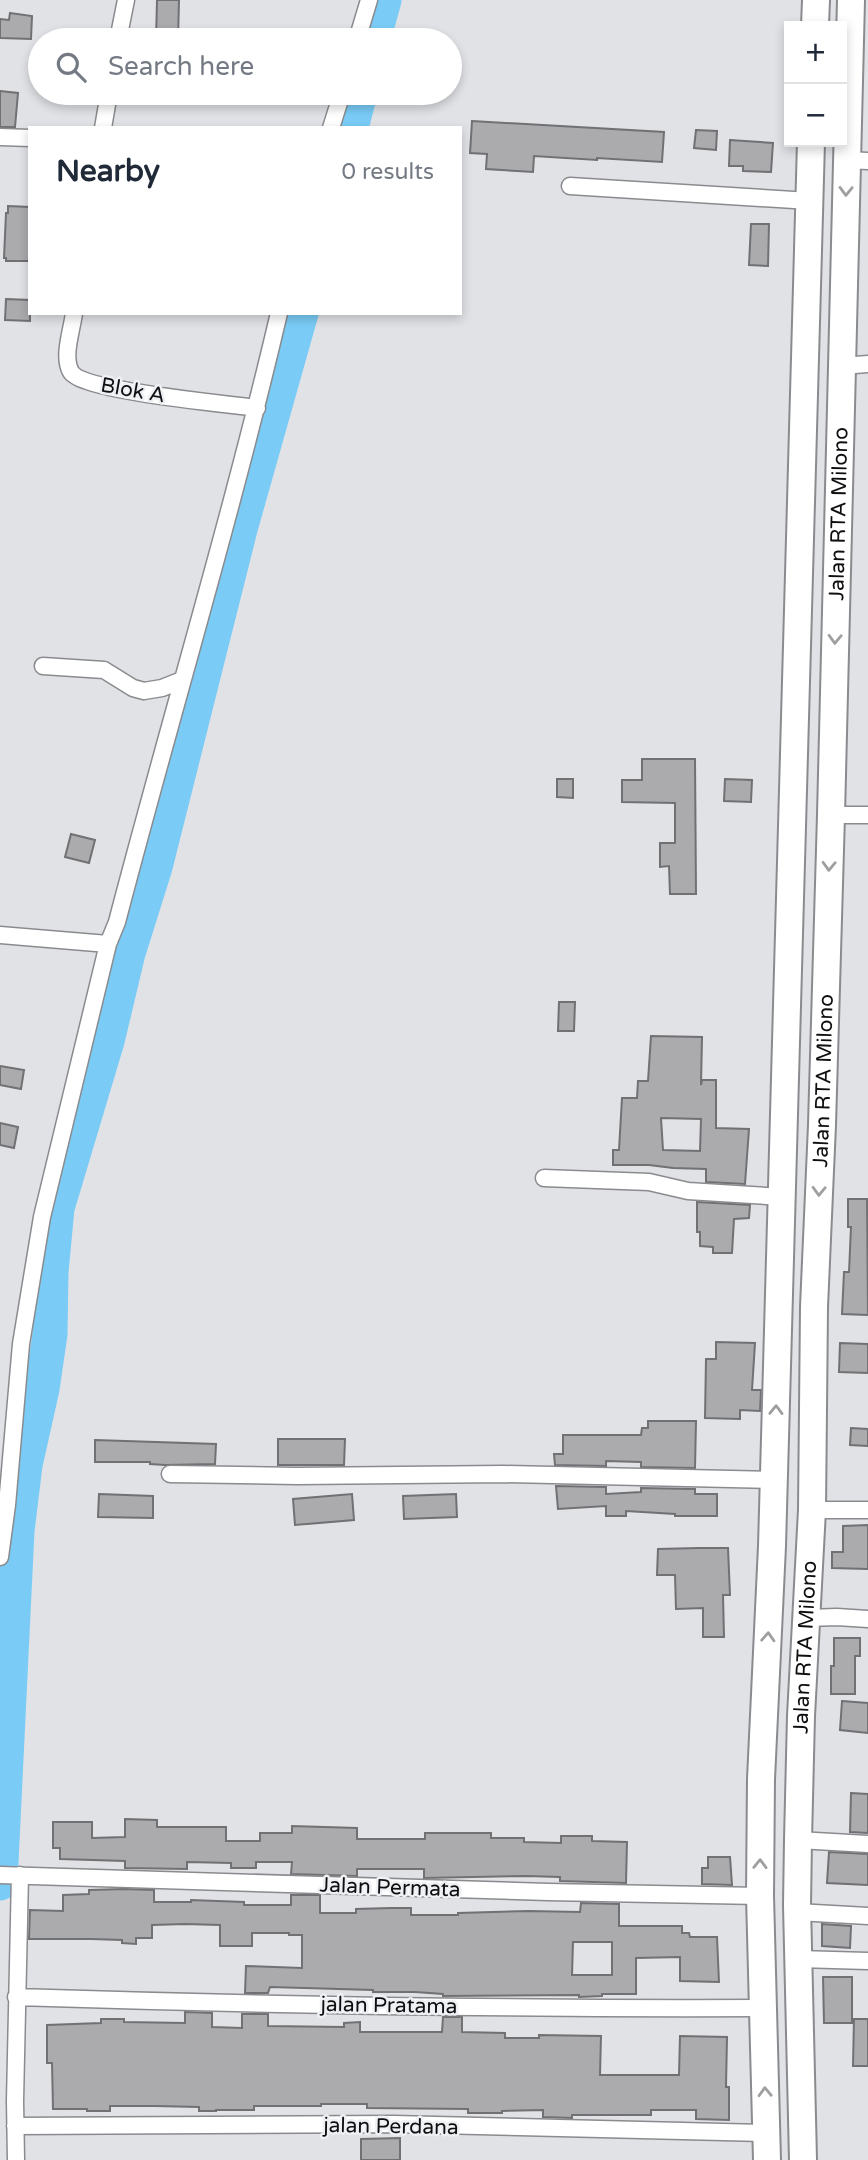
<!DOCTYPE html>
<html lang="en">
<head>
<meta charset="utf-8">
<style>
	:root { --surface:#fff; --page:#f2f2f3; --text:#1f2937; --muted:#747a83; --line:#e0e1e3 }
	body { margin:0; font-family:"Varela Round",sans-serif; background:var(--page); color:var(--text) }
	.controls { position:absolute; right:21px; top:21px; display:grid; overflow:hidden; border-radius:0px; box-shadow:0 4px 10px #0003 }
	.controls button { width:63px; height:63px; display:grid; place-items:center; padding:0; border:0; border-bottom:2px solid var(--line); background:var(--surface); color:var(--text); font:35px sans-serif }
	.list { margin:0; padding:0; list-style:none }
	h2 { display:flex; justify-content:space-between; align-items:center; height:91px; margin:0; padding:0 28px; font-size:30px }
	h2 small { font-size:23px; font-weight:400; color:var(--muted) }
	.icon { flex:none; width:38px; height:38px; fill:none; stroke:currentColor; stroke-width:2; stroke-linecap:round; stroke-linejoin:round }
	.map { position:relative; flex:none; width:868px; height:2160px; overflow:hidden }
	.search { position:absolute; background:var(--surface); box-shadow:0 4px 10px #0003; left:28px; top:28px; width:434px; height:77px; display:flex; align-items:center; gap:18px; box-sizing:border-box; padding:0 24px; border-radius:38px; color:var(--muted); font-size:26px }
	.panel { position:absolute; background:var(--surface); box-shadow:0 4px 10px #0003; left:28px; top:126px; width:434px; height:189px; border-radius:0px }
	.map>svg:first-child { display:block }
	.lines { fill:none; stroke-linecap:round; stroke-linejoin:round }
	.river { stroke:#7accf7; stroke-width:35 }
	.building { fill:#ababae; stroke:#717174; stroke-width:2; fill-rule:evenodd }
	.minor-casing { stroke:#8a8b8e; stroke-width:19 }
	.trunk-casing { stroke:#8a8b8e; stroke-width:30 }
	.minor { stroke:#fff; stroke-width:16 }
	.trunk { stroke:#fff; stroke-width:26 }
	.oneway { stroke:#9f9f9f }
	.labels { text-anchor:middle; stroke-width:5; stroke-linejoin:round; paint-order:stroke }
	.street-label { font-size:21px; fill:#0e0f10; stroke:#eef0f3 }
</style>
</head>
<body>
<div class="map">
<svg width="868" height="2160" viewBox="0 0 868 2160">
	<rect width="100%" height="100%" fill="#e1e2e6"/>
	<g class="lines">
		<path class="river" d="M 373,40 L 384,0
			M 351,128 L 360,93
			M 0,1883 L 17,1531 L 25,1465 L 42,1389 L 50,1334 L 51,1272 L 57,1208 L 107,1041 L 128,953 L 155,867 L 240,529 L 301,313"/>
	</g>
	<path class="building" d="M 157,0 L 179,0 L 178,40 L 156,40 Z
		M 10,13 L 32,16 L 31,39 L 0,38 L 0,19 L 9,20 Z
		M 0,91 L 18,93 L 15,127 L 0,127 Z
		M 472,121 L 664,132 L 662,162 L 597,158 L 597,160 L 534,156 L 533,172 L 486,169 L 487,154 L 470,153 Z
		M 696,130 L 717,131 L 716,150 L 694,148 Z
		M 730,140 L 773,143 L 771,172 L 743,171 L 743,166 L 729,166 Z
		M 8,206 L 30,207 L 30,261 L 6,261 L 6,258 L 4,258 L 6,213 L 8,213 Z
		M 751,224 L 769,224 L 768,266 L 749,265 Z
		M 6,299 L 30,300 L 30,321 L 5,320 Z
		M 642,759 L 695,759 L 696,894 L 670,894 L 669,866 L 660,867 L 660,843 L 675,843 L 675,803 L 622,802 L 622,780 L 642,780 Z
		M 557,779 L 573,779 L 573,798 L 557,797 Z
		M 725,779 L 752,780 L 751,802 L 724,801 Z
		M 71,834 L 95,840 L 89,863 L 65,857 Z
		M 559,1002 L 575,1002 L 574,1031 L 558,1031 Z
		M 651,1036 L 702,1037 L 701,1085 L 702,1080 L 716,1080 L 716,1128 L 749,1129 L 745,1184 L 706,1182 L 706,1169 L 673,1168 L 649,1165 L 613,1165 L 613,1150 L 619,1150 L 622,1098 L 637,1098 L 638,1081 L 648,1081 ZM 661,1118 L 701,1119 L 700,1151 L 663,1150 Z
		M 0,1066 L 24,1070 L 21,1089 L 0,1085 Z
		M 0,1123 L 18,1127 L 14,1148 L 0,1145 Z
		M 848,1199 L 867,1199 L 868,1315 L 842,1314 L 844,1272 L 849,1272 L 851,1227 L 848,1227 Z
		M 697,1202 L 750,1205 L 749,1218 L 734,1219 L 732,1253 L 713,1253 L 713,1247 L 700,1246 L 700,1232 L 697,1232 Z
		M 716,1342 L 755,1343 L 752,1390 L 761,1390 L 760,1411 L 740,1410 L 740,1419 L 705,1418 L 706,1359 L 716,1359 Z
		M 840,1343 L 868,1344 L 868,1373 L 839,1372 Z
		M 648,1421 L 696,1421 L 695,1468 L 641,1467 L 641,1462 L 606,1461 L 606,1466 L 555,1465 L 554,1454 L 563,1454 L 563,1435 L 641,1435 L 642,1428 L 648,1428 Z
		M 851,1428 L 868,1429 L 868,1446 L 850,1445 Z
		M 278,1439 L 345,1439 L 344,1465 L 278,1465 Z
		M 95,1440 L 216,1444 L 215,1464 L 165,1465 L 150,1464 L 150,1462 L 95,1462 Z
		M 556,1486 L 606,1487 L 606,1494 L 641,1492 L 641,1488 L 695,1489 L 695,1494 L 717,1494 L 717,1516 L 675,1516 L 675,1514 L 626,1511 L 626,1516 L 606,1516 L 606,1506 L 558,1509 Z
		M 99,1494 L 153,1496 L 153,1518 L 98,1517 Z
		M 352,1494 L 354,1520 L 295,1525 L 293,1499 Z
		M 456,1494 L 457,1517 L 404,1519 L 403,1496 Z
		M 868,1525 L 868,1569 L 832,1568 L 832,1552 L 843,1552 L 843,1526 Z
		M 699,1548 L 728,1548 L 730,1595 L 723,1595 L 724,1637 L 703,1637 L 703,1608 L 676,1609 L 675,1575 L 657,1575 L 658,1549 Z
		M 834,1638 L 860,1638 L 860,1656 L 855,1656 L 855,1694 L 831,1694 L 831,1666 L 834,1666 Z
		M 842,1701 L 868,1703 L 868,1733 L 840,1730 Z
		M 851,1793 L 868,1794 L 868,1833 L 850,1832 Z
		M 125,1819 L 157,1820 L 157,1827 L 226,1827 L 226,1841 L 260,1841 L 260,1833 L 292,1833 L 292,1826 L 357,1828 L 357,1839 L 425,1839 L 425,1833 L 491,1833 L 491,1838 L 524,1838 L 524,1842 L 561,1843 L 561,1836 L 592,1836 L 592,1841 L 627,1842 L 626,1883 L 560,1881 L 560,1877 L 527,1876 L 424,1878 L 424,1869 L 357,1869 L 357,1876 L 291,1874 L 292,1862 L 256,1862 L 256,1868 L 231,1868 L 231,1863 L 187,1862 L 187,1869 L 125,1868 L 125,1861 L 60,1859 L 60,1848 L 53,1848 L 53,1822 L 92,1822 L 92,1838 L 125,1837 Z
		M 829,1852 L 868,1854 L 868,1885 L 827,1883 Z
		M 708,1857 L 730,1857 L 732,1885 L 702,1884 L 702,1868 L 708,1868 Z
		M 125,1889 L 154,1890 L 154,1902 L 191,1902 L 191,1900 L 244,1902 L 244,1905 L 291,1905 L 291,1895 L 320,1895 L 320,1913 L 356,1913 L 356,1909 L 391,1908 L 411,1908 L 411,1915 L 458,1915 L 458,1913 L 529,1911 L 580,1912 L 581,1903 L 619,1904 L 619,1926 L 682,1926 L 682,1933 L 689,1933 L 690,1937 L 717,1937 L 719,1982 L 680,1981 L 680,1957 L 636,1958 L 636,1994 L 602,1994 L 602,1996 L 579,1997 L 579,1995 L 443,1996 L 443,1994 L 415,1992 L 373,1992 L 373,1990 L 270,1987 L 268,1993 L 245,1993 L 246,1966 L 302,1968 L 302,1935 L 289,1935 L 289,1933 L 252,1933 L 252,1946 L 220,1946 L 220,1925 L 185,1924 L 152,1925 L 152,1938 L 136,1938 L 136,1944 L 122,1943 L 122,1940 L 91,1939 L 29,1939 L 30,1910 L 63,1911 L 63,1895 L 89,1894 L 89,1890 ZM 573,1942 L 612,1942 L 612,1975 L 572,1975 Z
		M 822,1924 L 851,1926 L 850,1948 L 822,1946 Z
		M 823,1977 L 852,1977 L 852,2023 L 824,2023 Z
		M 185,2012 L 212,2013 L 212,2027 L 242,2028 L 242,2014 L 268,2014 L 268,2026 L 344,2027 L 344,2023 L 360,2022 L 360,2032 L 442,2032 L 443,2017 L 462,2017 L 462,2032 L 505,2033 L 505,2038 L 539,2038 L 539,2035 L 601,2036 L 600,2075 L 679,2075 L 680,2036 L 727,2037 L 726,2087 L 729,2087 L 729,2120 L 696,2119 L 696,2110 L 651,2110 L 651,2115 L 572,2115 L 572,2118 L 543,2117 L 543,2110 L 502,2111 L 502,2113 L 468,2113 L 468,2109 L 367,2108 L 367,2104 L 321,2104 L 321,2106 L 254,2106 L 254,2110 L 216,2110 L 216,2111 L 199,2111 L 199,2107 L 155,2106 L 110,2106 L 110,2111 L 87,2111 L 87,2109 L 53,2109 L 52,2063 L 47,2063 L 47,2025 L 101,2023 L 101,2019 L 124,2019 L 124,2022 L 185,2023 Z
		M 854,2019 L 868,2019 L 868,2066 L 853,2066 Z
		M 400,2138 L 400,2160 L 361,2160 L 361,2139 Z"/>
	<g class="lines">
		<g class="minor-casing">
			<path id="minor" d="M 118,40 L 126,0
				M 357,40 L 369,0
				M 103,128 L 109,93
				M 331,128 L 342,93
				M 0,137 L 30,138
				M 846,160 L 868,161
				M 570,186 L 810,201
				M 74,313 C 72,330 62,357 71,372 C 83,391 229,404 257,408
				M 842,366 L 868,364
				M 43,666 L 104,670 L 133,688 L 144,691 L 162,688 L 182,680
				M 831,815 L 868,815
				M 0,935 L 108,944
				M 544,1178 L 649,1182 L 688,1191 L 782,1197
				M 170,1474 L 297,1476 L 504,1474 L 774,1480
				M 812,1510 L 868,1510
				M 0,1557 L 7,1505 L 21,1344 L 42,1217 L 108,944 L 117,922 C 170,719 231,518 279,313
				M 807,1618 L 837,1617 L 868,1619
				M 798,1840 L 868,1844
				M 0,1875 L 548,1892 L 760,1896
				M 797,1912 L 868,1916
				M 798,1959 L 868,1961
				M 16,1997 C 265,2005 514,2009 762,2008
				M 15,2126 L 393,2124 L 766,2133
				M 16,2160 L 15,2101 L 20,1875"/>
		</g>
		<g class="trunk-casing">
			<g id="trunk">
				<path d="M 815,26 L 816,0"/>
				<path d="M 767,2160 L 760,1896 L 761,1779 L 772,1546 L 811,142"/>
				<path id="s1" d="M 803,2160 L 797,1905 L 798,1840 L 801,1716 L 812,1510 L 814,1307 L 822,1125 L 831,815 L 851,0"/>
			</g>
		</g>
		<use href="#minor" class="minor"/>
		<use href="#trunk" class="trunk"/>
	</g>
	<defs><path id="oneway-chevron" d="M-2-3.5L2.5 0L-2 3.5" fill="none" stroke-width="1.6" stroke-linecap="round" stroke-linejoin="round" transform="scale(1.75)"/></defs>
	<g class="oneway">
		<use href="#oneway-chevron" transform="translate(846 191) rotate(91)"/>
		<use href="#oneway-chevron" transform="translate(835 639) rotate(92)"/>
		<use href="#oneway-chevron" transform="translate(829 866) rotate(92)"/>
		<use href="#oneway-chevron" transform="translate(819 1191) rotate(92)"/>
		<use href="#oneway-chevron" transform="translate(776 1410) rotate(-89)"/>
		<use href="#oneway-chevron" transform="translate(768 1637) rotate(-87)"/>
		<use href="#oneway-chevron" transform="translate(760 1864) rotate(-89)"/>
		<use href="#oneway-chevron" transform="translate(765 2092) rotate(-92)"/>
	</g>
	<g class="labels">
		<g class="street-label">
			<text transform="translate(133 390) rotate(10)" y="7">Blok A</text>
			<text dy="7" stroke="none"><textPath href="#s1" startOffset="1647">Jalan RTA Milono</textPath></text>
			<text dy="7" stroke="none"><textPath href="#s1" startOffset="1080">Jalan RTA Milono</textPath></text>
			<text dy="7" stroke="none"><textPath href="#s1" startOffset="513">Jalan RTA Milono</textPath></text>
			<text transform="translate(390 1887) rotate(2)" y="7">Jalan Permata</text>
			<text transform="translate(389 2005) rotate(1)" y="7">jalan Pratama</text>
			<text transform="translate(391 2126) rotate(1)" y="7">jalan Perdana</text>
		</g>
	</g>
</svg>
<div class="controls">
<button>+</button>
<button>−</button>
</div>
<div class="search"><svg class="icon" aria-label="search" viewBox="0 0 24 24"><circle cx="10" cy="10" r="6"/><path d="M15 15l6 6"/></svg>Search here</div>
<section class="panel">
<h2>Nearby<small>0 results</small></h2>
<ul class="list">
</ul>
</section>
</div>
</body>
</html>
